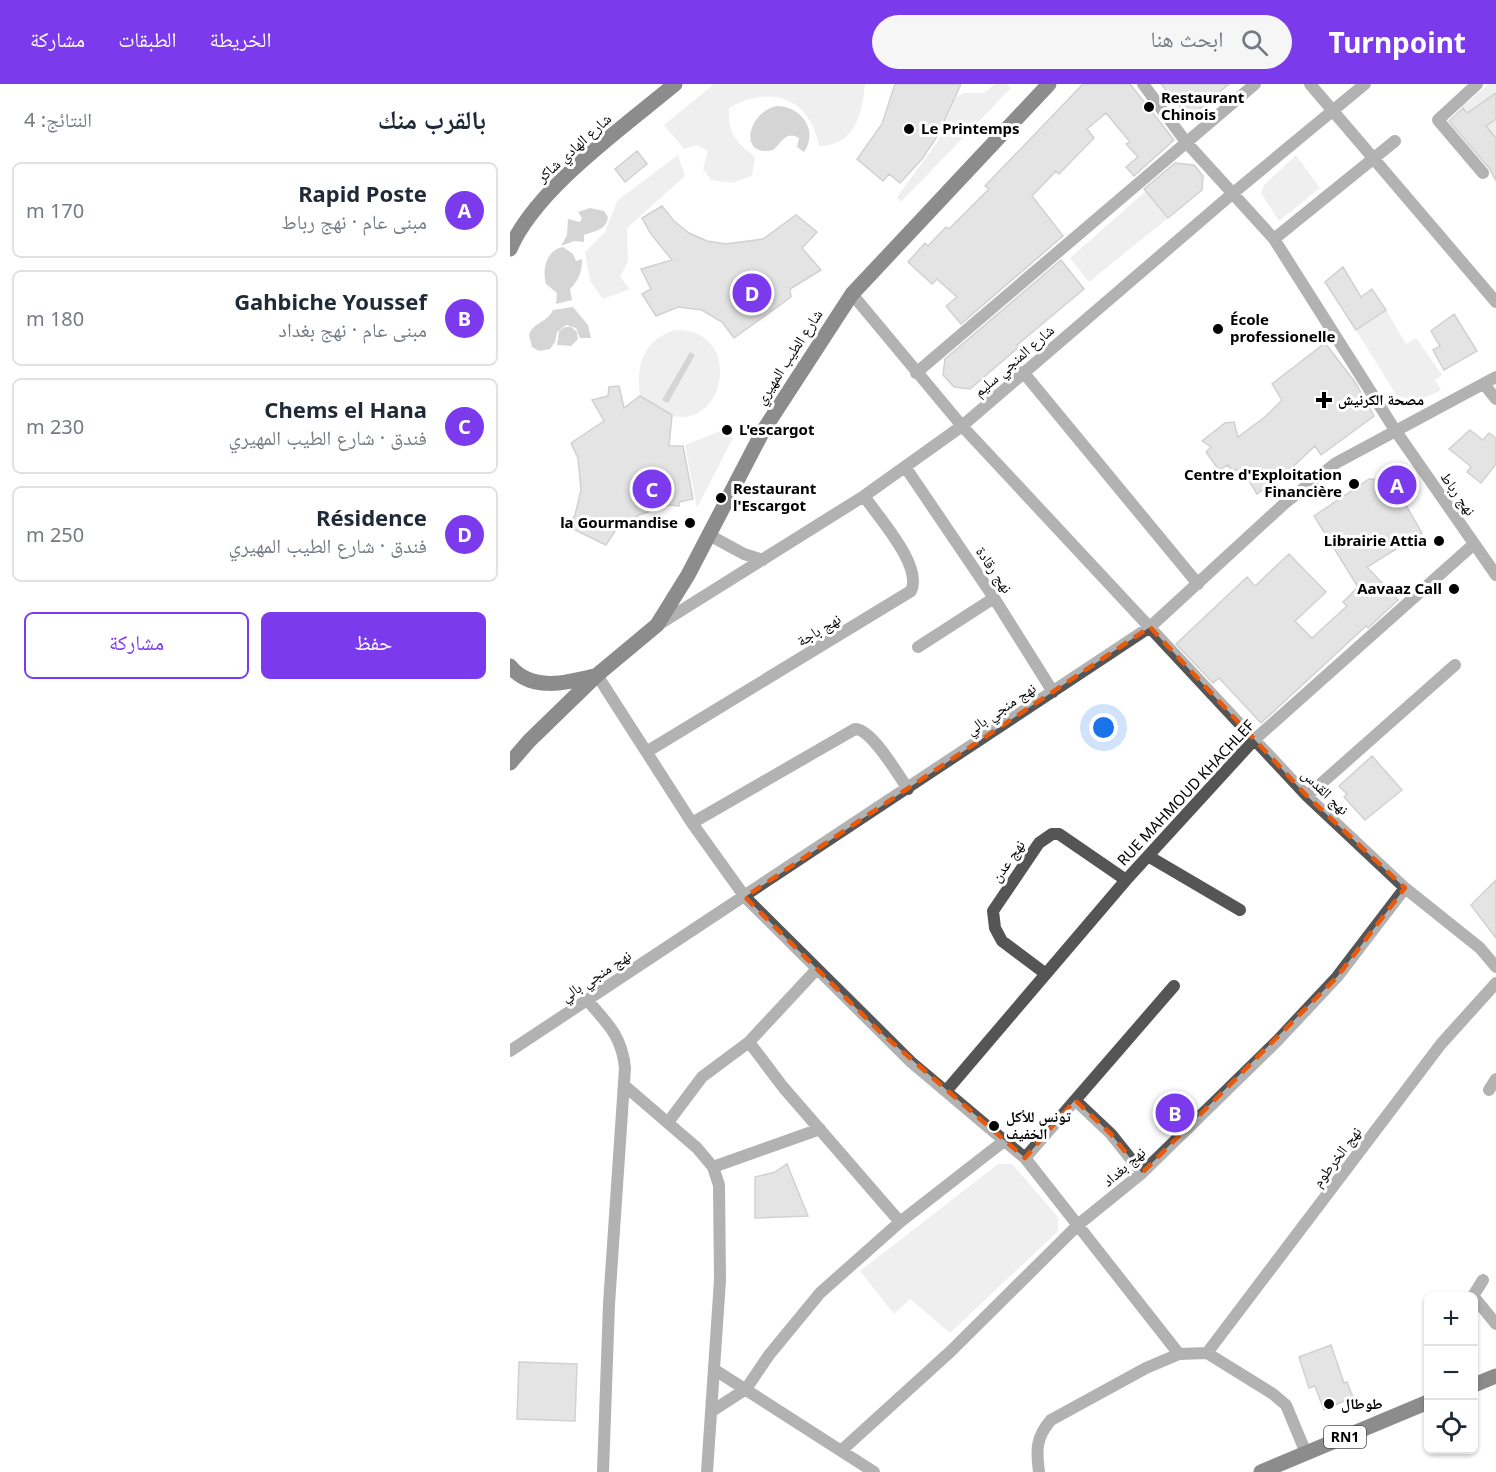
<!DOCTYPE html>
<html lang="ar">
<head>
<meta charset="utf-8">
<style>
	:root { --surface:#fff; --page:#f6f6f7; --text:#1f2937; --muted:#747a83; --line:#e0e1e3; --accent:#7c3aed }
	body { margin:0; font-family:"Noto Sans","Noto Naskh Arabic",sans-serif; background:var(--page); color:var(--text); direction:rtl }
	.controls { position:absolute; right:18px; bottom:18px; display:grid; overflow:hidden; border-radius:9px; box-shadow:0 2px 4px #0004 }
	.controls button { width:54px; height:54px; display:grid; place-items:center; padding:0; border:0; border-bottom:2px solid var(--line); background:var(--surface); color:var(--text); font:30px sans-serif }
	.you { position:absolute; left:594px; top:644px; width:21px; height:21px; margin:-15px; border:4px solid #fff; border-radius:50%; background:#1a73e8; box-shadow:0 0 0 9px #1a73e833 }
	.badge { display:grid; place-items:center; width:39px; height:39px; border-radius:50%; background:var(--accent); color:#fff; font-size:20px; font-weight:700 }
	.pin { position:absolute; translate:-50% -50%; border:3px solid #fff; box-shadow:0 2px 6px #0006 }
	.list { margin:0; padding:0; list-style:none }
	h2 { display:flex; justify-content:space-between; align-items:center; height:78px; margin:0; padding:0 24px; font-size:26px }
	h2 small { font-size:20px; font-weight:400; color:var(--muted) }
	.list li { display:grid; grid-template-columns:39px 1fr auto; gap:18px; align-items:center; box-sizing:border-box; height:96px; margin:0 12px 12px; padding:0 12px; border:2px solid var(--line); border-radius:9px }
	.list b { display:block; font-size:22px; white-space:nowrap }
	.list p { margin:0; font-size:20px; white-space:nowrap; color:var(--muted) }
	.list em { font-size:20px; font-style:normal; color:var(--muted) }
	.actions { display:flex; gap:12px; padding:18px 24px }
	.actions a { flex:1; padding:14px 0; border:2px solid var(--accent); border-radius:9px; text-align:center; font-size:21px; color:var(--accent) }
	.actions .main { background:var(--accent); color:#fff }
	.icon { flex:none; width:33px; height:33px; fill:none; stroke:currentColor; stroke-width:2; stroke-linecap:round; stroke-linejoin:round }
	.map { position:relative; flex:none; width:986px; height:1388px; overflow:hidden; direction:ltr }
	header { display:flex; align-items:center; gap:36px; box-sizing:border-box; height:84px; padding:0 30px; background:var(--accent); color:#fff }
	header strong { font-size:28px }
	nav { display:flex; gap:33px; margin-inline-start:auto; font-size:21px }
	.search { width:420px; height:54px; background:var(--page); display:flex; align-items:center; gap:15px; box-sizing:border-box; padding:0 21px; border-radius:33px; color:var(--muted); font-size:22px }
	main { display:flex }
	aside { flex:1; background:var(--surface) }
	.map>svg:first-child { display:block }
	.green { fill:#dcdcdc }
	.water { fill:#a3a3a3 }
	.building { fill:#c4c4c4; stroke:#999; stroke-width:1.5 }
	.lines { fill:none; stroke-linecap:round; stroke-linejoin:round }
	.street { stroke:#555; stroke-width:12 }
	.primary { stroke:#000; stroke-width:15 }
	.marked { fill:none; stroke:#e8590c; stroke-width:4.5; stroke-dasharray:12 8; stroke-linejoin:round }
	.poi-dot { fill:#000; stroke:#fff; stroke-width:2 }
	.labels { text-anchor:middle; stroke-width:6; stroke-linejoin:round; paint-order:stroke }
	.shield { fill:#fff; stroke:#4c4c4c; stroke-width:1.5 }
	.shield-label { font-size:14px; font-weight:bold; fill:#000 }
	.poi-label { font-size:15px; font-weight:bold; fill:#000; stroke:#fff; text-anchor:start }
	.street-label { font-size:15px; fill:#000; stroke:#fff }
</style>
</head>
<body>
<header>
<strong>Turnpoint</strong>
<div class="search"><svg class="icon" aria-label="search" viewBox="0 0 24 24"><circle cx="10" cy="10" r="6"/><path d="M15 15l6 6"/></svg>ابحث هنا</div>
<nav><a>الخريطة</a><a>الطبقات</a><a>مشاركة</a></nav>
</header>
<main>
<div class="map">
<svg width="986" height="1388" viewBox="0 0 986 1388">
	<rect width="100%" height="100%" fill="#fff"/>
	<path class="green" d="M 204,0 L 355,0 C 352,30 345,62 309,62 C 300,14 261,0 219,24 C 218,50 225,57 245,73 L 242,92 L 223,99 L 201,96 L 193,85 L 198,67 L 187,61 L 174,65 L 154,41 Z
		M 485,0 L 496,0 L 501,4 L 391,118 L 387,113 L 428,57 L 446,13 L 454,9 L 474,9 Z
		M 979,0 L 986,0 L 986,54 L 982,49 L 979,51 L 951,23 Z
		M 168,71 L 175,92 L 117,144 L 118,177 L 110,193 L 120,205 L 93,215 L 80,197 L 75,168 L 95,148 L 107,117 Z
		M 786,71 L 810,104 L 769,137 L 751,109 L 754,101 Z
		M 636,107 L 658,134 L 579,198 L 560,174 Z
		M 876,226 L 896,260 L 906,254 L 932,291 L 925,296 L 931,306 L 908,317 L 887,312 L 846,246 Z
		M 166,246 C 230,245 218,334 171,333 C 157,333 142,319 130,312 C 126,281 133,255 166,246 Z
		M 213,346 L 223,354 L 187,424 L 175,361 Z
		M 488,1080 L 502,1080 L 548,1133 L 548,1147 L 440,1249 L 400,1215 L 384,1230 L 350,1187 Z"/>
	<path class="water" d="M 266,22 C 291,22 309,46 294,68 L 287,63 L 289,54 C 275,46 272,59 263,66 C 229,74 236,30 266,22 Z
		M 80,124 L 94,127 L 98,133 C 96,147 84,147 74,151 L 74,158 L 64,157 L 51,162 L 57,151 L 58,135 L 70,138 L 72,134 L 68,128 Z
		M 53,163 L 63,170 L 66,177 L 72,175 C 72,188 69,196 60,205 L 62,216 L 46,220 L 47,209 L 36,200 C 32,186 36,166 53,163 Z
		M 63,223 L 78,241 L 81,254 L 70,254 L 66,244 L 56,241 L 47,248 L 45,258 L 40,265 L 29,267 L 22,263 L 19,251 C 23,238 37,239 43,226 Z
		M 55,243 L 61,243 L 67,248 L 68,255 L 61,262 L 47,261 L 49,247 Z
		M 180,268 L 185,271 L 158,319 L 152,316 Z"/>
	<path class="building" d="M 385,0 L 451,0 L 428,51 L 412,75 L 390,99 L 379,90 L 373,97 L 347,75 L 372,40 Z
		M 573,0 L 620,0 L 664,56 L 624,92 L 616,83 L 628,73 L 616,60 L 620,58 L 596,29 L 577,45 L 584,54 L 549,90 L 546,87 L 522,112 L 553,152 L 451,240 L 436,222 L 447,213 L 427,195 L 422,200 L 398,178 L 415,159 L 418,162 L 436,143 L 439,145 L 479,105 L 475,102 Z
		M 651,0 L 719,0 L 679,34 Z
		M 986,9 L 986,35 L 976,42 L 986,54 L 986,97 L 979,84 L 939,37 L 953,24 L 957,29 Z
		M 127,67 L 137,80 L 115,98 L 105,85 Z
		M 665,79 L 684,81 L 693,92 L 692,106 L 658,134 L 634,105 Z
		M 152,122 L 164,137 L 179,149 L 197,157 L 216,160 L 253,155 L 286,131 L 307,148 L 292,164 L 311,186 L 280,205 L 281,213 L 224,254 L 212,238 L 192,226 L 168,223 L 146,232 L 132,210 L 141,205 L 131,185 L 162,176 L 141,150 L 132,134 Z
		M 551,176 L 574,205 L 507,261 L 509,263 L 460,305 L 444,303 L 433,291 L 435,275 Z
		M 833,183 L 851,213 L 862,205 L 876,226 L 846,246 L 815,198 Z
		M 944,230 L 967,267 L 934,286 L 923,266 L 930,262 L 921,247 Z
		M 815,259 L 845,298 L 864,332 L 811,371 L 805,362 L 775,390 L 774,388 L 747,410 L 737,393 L 733,395 L 726,385 L 723,389 L 718,381 L 709,386 L 696,368 L 701,363 L 692,357 L 715,339 L 724,338 L 728,353 L 756,332 L 772,316 L 762,300 Z
		M 109,302 L 114,324 L 130,312 L 162,331 L 159,362 L 173,362 L 183,415 L 169,418 L 169,422 L 159,421 L 129,431 L 107,444 L 96,461 L 57,442 L 65,431 L 71,406 L 68,374 L 61,359 L 94,337 L 82,316 L 98,312 L 99,303 Z
		M 960,346 L 973,356 L 979,349 L 986,354 L 986,380 L 971,399 L 957,388 L 961,383 L 958,380 L 939,365 Z
		M 859,395 L 882,397 L 912,449 L 857,483 L 888,516 L 858,544 L 856,542 L 751,639 L 709,594 L 703,599 L 666,560 L 737,493 L 745,502 L 779,470 L 816,508 L 785,537 L 802,554 L 837,522 L 833,518 L 848,503 L 804,432 Z
		M 862,672 L 892,706 L 855,736 L 834,713 L 837,710 L 829,702 Z
		M 986,796 L 986,854 L 961,821 Z
		M 277,1080 L 298,1132 L 245,1134 L 245,1093 L 265,1088 Z
		M 821,1261 L 834,1299 L 837,1298 L 843,1313 L 814,1326 L 805,1302 L 799,1304 L 789,1273 Z
		M 9,1278 L 67,1280 L 65,1337 L 7,1335 Z"/>
	<g class="lines">
		<path class="street" d="M 633,0 L 676,58 L 764,155 L 885,346 L 986,491
			M 800,0 L 986,218
			M 967,0 L 928,36 L 973,89
			M 764,155 L 885,57
			M 342,210 L 452,342 L 797,712 L 895,804 L 970,864 L 986,883
			M 513,288 L 688,500
			M 406,289 L 745,0
			M 974,300 L 986,315
			M 396,384 L 484,514 L 543,608
			M 199,451 L 234,470 L 253,476
			M 148,541 L 354,412 L 452,342 L 722,110 L 855,0
			M 408,563 L 484,514
			M 87,591 L 182,739 L 235,813 L 401,978 L 515,1074 L 669,1270 L 697,1269 L 763,1310 L 776,1321 L 796,1369
			M 138,667 L 401,507 C 413,482 369,434 354,412
			M 797,712 L 945,581
			M 182,739 L 345,645 C 362,645 388,691 398,705
			M 638,772 L 730,826
			M 536,890 L 492,857 L 485,844 L 483,827 L 529,759 L 542,750 L 549,750 L 616,796
			M 77,916 C 97,939 112,952 115,984 L 99,1220 L 93,1388
			M 239,958 L 273,1003 L 390,1138
			M 0,967 L 640,543 L 775,419 L 826,379 L 986,293
			M 115,1002 L 187,1064 L 203,1083 L 209,1101 L 210,1196 L 197,1388
			M 437,1006 L 616,796 L 744,656 L 964,460
			M 979,1006 L 986,995
			M 565,1016 L 601,1050 L 632,1089
			M 159,1037 L 192,993 L 239,958 L 306,886
			M 515,1074 L 664,902
			M 203,1083 L 310,1045
			M 963,1212 L 973,1196
			M 964,1213 L 986,1240
			M 697,1269 L 931,960 L 986,899
			M 205,1286 L 364,1388
			M 202,1327 L 236,1305 L 259,1271 L 310,1209 L 390,1138 L 494,1057
			M 332,1366 L 441,1267 L 569,1140 L 632,1089 L 767,957 L 827,893 L 895,804
			M 529,1388 C 526,1366 526,1353 541,1336 L 636,1284 L 669,1270"/>
		<path class="primary" d="M 0,165 C 26,104 114,43 165,0
			M 0,582 C 21,608 57,599 84,592
			M 0,679 L 19,657 L 87,591 L 147,541 L 178,491 L 253,347 L 342,210 L 539,0
			M 964,1301 L 986,1292
			M 751,1388 L 918,1318"/>
	</g>
	<path d="M0 0H986V1388H0ZM 640,543 L 797,712 L 895,804 L 827,893 L 632,1089 L 601,1050 L 565,1016 L 515,1074 L 370,948 L 235,813 Z" fill="#fff" fill-opacity=".55" fill-rule="evenodd"/>
	<path class="marked" d="M 640,543 L 797,712 L 895,804 L 827,893 L 632,1089 L 601,1050 L 565,1016 L 515,1074 L 370,948 L 235,813 Z"/>
	<g class="poi-dot">
		<circle cx="639" cy="23" r="6"/>
		<circle cx="399" cy="45" r="6"/>
		<circle cx="708" cy="245" r="6"/>
		<path d="M811 307h6v6h6v6h-6v6h-6v-6h-6v-6h6z"/>
		<circle cx="217" cy="346" r="6"/>
		<circle cx="844" cy="400" r="6"/>
		<circle cx="211" cy="414" r="6"/>
		<circle cx="180" cy="439" r="6"/>
		<circle cx="929" cy="457" r="6"/>
		<circle cx="944" cy="505" r="6"/>
		<circle cx="484" cy="1042" r="6"/>
		<circle cx="819" cy="1320" r="6"/>
	</g>
	<g class="labels">
		<rect class="shield" x="814" y="1342" width="42" height="22" rx="4.5"/>
		<g class="shield-label">
			<text x="835" y="1358">RN1</text>
		</g>
		<g class="poi-label">
			<text x="651" y="19">Restaurant<tspan x="651" dy="17">Chinois</tspan></text>
			<text x="411" y="50">Le Printemps</text>
			<text x="720" y="241">École<tspan x="720" dy="17">professionelle</tspan></text>
			<text x="828" y="321">مصحة الكرنيش</text>
			<text x="229" y="351">L'escargot</text>
			<text x="832" y="396" text-anchor="end">Centre d'Exploitation<tspan x="832" dy="17">Financière</tspan></text>
			<text x="223" y="410">Restaurant<tspan x="223" dy="17">l'Escargot</tspan></text>
			<text x="168" y="444" text-anchor="end">la Gourmandise</text>
			<text x="917" y="462" text-anchor="end">Librairie Attia</text>
			<text x="932" y="510" text-anchor="end">Aavaaz Call</text>
			<text x="496" y="1038">تونس للأكل<tspan x="496" dy="17">الخفيف</tspan></text>
			<text x="831" y="1325">طوطال</text>
		</g>
		<g class="street-label">
			<text transform="translate(64 64) rotate(-42)" y="5">شارع الهادي شاكر</text>
			<text transform="translate(279 273) rotate(-57)" y="5">شارع الطيب المهيري</text>
			<text transform="translate(504 277) rotate(-41)" y="5">شارع المنجي سليم</text>
			<text transform="translate(948 410) rotate(55)" y="5">نهج رباط</text>
			<text transform="translate(484 486) rotate(56)" y="5">نهج رقادة</text>
			<text transform="translate(309 546) rotate(-31)" y="5">نهج باجة</text>
			<text transform="translate(491 625) rotate(-34)" y="5">نهج منجي بالي</text>
			<text transform="translate(815 708) rotate(44)" y="5">نهج القدس</text>
			<text transform="translate(676 709) rotate(-47)" y="5">RUE MAHMOUD KHACHLEF</text>
			<text transform="translate(498 777) rotate(-55)" y="5">نهج عدن</text>
			<text transform="translate(86 892) rotate(-33)" y="5">نهج منجي بالي</text>
			<text transform="translate(827 1073) rotate(-53)" y="5">نهج الخرطوم</text>
			<text transform="translate(614 1083) rotate(-41)" y="5">نهج بغداد</text>
		</g>
	</g>
</svg>
<div class="controls">
<button>+</button>
<button>−</button>
<button><svg class="icon" aria-label="locate" viewBox="0 0 24 24"><circle cx="12" cy="12" r="6"/><path d="M12 2v4M12 18v4M2 12h4M18 12h4"/></svg></button>
</div>
<div class="you"></div>
<div class="pin badge" style="left:887px;top:401px">A</div>
<div class="pin badge" style="left:665px;top:1029px">B</div>
<div class="pin badge" style="left:142px;top:405px">C</div>
<div class="pin badge" style="left:242px;top:209px">D</div>
</div>
<aside>
<h2>بالقرب منك<small>النتائج: 4</small></h2>
<ul class="list">
<li><span class="badge">A</span><div><b>Rapid Poste</b><p>مبنى عام · نهج رباط</p></div><em>170 m</em></li>
<li><span class="badge">B</span><div><b>Gahbiche Youssef</b><p>مبنى عام · نهج بغداد</p></div><em>180 m</em></li>
<li><span class="badge">C</span><div><b>Chems el Hana</b><p>فندق · شارع الطيب المهيري</p></div><em>230 m</em></li>
<li><span class="badge">D</span><div><b>Résidence</b><p>فندق · شارع الطيب المهيري</p></div><em>250 m</em></li>
</ul>
<div class="actions"><a class="main">حفظ</a><a>مشاركة</a></div>
</aside>
</main>
</body>
</html>
